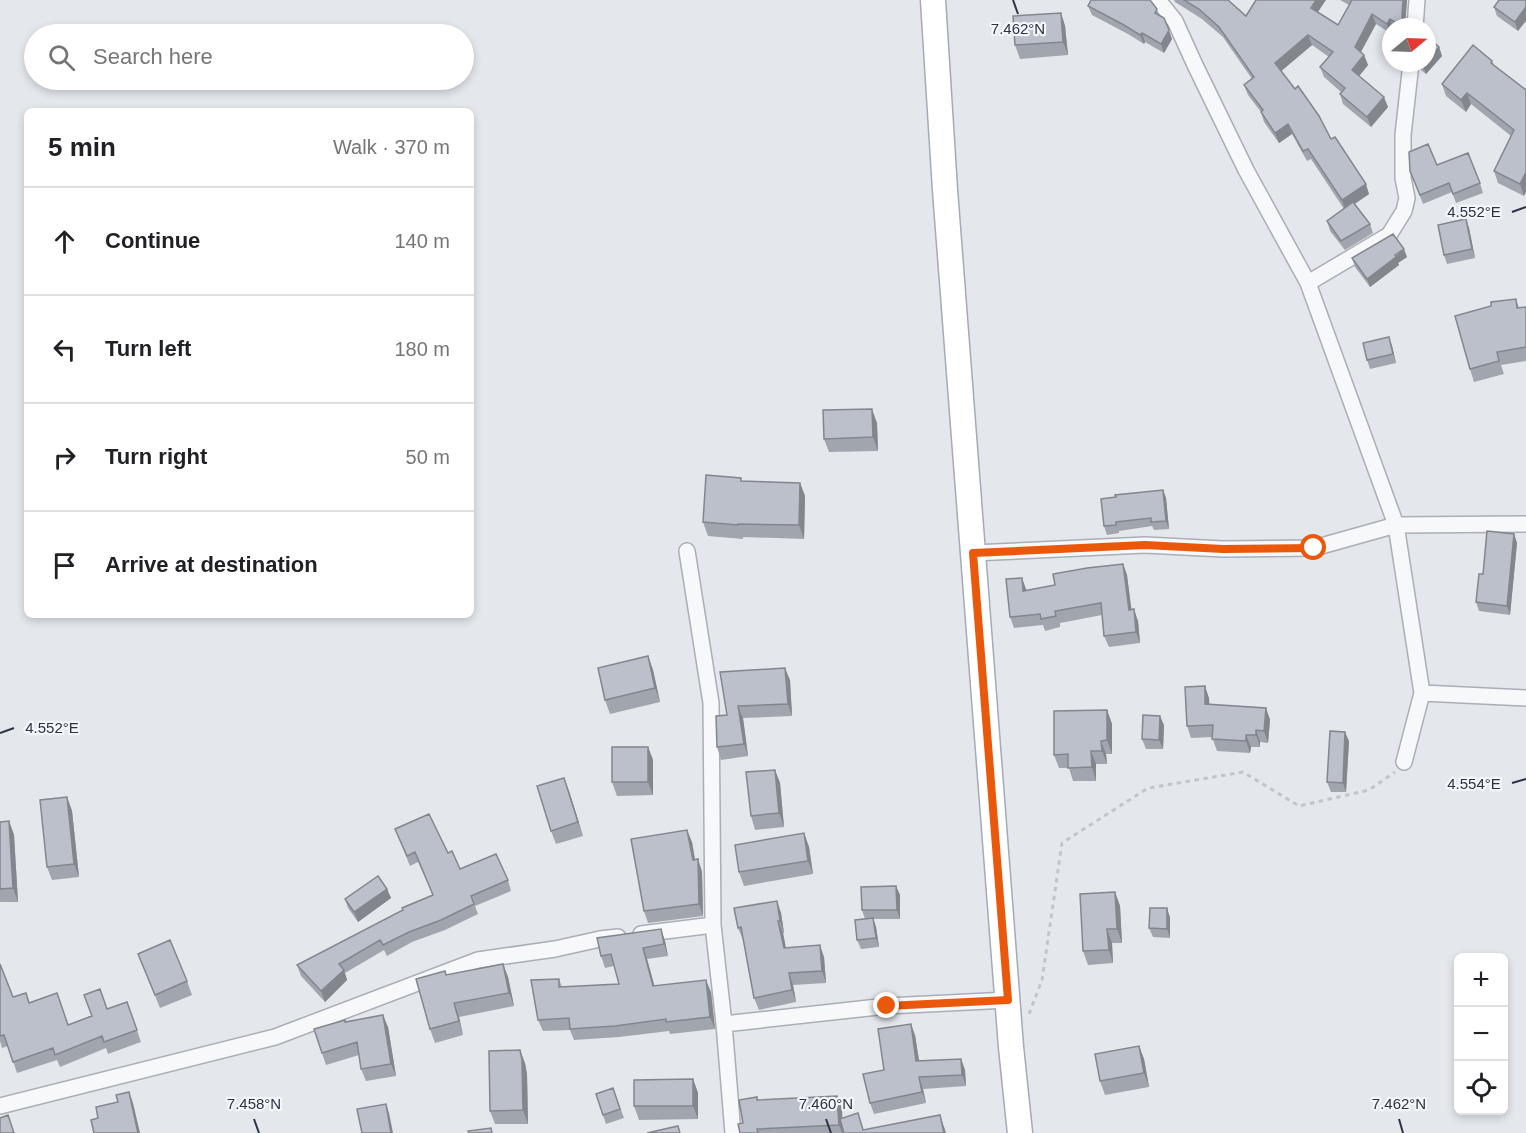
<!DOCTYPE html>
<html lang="en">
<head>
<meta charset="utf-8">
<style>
	:root { --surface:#fff; --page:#f2f2f2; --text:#202124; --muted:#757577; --line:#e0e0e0 }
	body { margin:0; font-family:Arial,sans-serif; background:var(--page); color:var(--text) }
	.controls { position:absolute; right:18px; bottom:18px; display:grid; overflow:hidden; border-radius:9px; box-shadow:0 3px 9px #0003 }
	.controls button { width:54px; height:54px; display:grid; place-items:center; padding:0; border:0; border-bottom:2px solid var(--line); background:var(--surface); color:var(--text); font:30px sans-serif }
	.compass { position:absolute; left:1382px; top:18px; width:54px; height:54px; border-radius:50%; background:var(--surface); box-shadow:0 3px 9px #0003; rotate:71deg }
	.stop { position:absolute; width:18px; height:18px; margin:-14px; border:4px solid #ea580c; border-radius:50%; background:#fff }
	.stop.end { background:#ea580c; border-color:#fff; box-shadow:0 2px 6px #0008 }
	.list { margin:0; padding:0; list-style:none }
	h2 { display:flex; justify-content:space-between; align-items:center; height:78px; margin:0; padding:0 24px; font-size:26px }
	h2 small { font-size:20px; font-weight:400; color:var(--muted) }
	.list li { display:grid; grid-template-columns:39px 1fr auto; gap:18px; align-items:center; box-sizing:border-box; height:108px; padding:0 24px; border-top:2px solid var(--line) }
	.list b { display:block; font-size:22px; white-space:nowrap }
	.list em { font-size:20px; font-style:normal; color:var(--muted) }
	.icon { flex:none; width:33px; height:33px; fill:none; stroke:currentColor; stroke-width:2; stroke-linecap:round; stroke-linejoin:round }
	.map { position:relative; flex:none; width:1526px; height:1133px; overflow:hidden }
	.search { position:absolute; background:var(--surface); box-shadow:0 3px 9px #0003; left:24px; top:24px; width:450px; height:66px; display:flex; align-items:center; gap:15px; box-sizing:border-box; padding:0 21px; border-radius:33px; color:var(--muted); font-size:22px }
	.panel { position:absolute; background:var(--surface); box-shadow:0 3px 9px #0003; left:24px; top:108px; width:450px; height:510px; border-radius:9px }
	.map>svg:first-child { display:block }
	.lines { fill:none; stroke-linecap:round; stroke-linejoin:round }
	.street-casing { stroke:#a9aeb7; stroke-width:18 }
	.primary-casing { stroke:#a3abb8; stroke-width:27 }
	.path { stroke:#c2c5cb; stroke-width:3; stroke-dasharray:4.5 4.5; stroke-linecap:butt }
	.street { stroke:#f7f8fa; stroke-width:15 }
	.primary { stroke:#fff; stroke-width:24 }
	.wall { fill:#a1a5ae }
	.shaded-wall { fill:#83868d }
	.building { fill:#bbc0ca; stroke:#83868d; stroke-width:1.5 }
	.route { stroke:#ea580c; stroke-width:8 }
	.ticks { fill:none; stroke:#2b3445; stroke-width:2 }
	.ticks-label { font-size:15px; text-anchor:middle; fill:#2b3445; stroke:#f4f6f9; stroke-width:4.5; stroke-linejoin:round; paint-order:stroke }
</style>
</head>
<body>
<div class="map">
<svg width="1526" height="1133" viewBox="0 0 1526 1133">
	<rect width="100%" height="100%" fill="#e4e7ec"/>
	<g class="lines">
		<g class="street-casing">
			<path id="street" d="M 1158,0 L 1175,21 L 1195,65 L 1246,170 L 1308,283 L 1396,525 L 1422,693 L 1404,762
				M 1415,27 L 1417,0
				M 1308,283 L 1389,235 L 1404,211 L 1407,198 L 1403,178 L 1403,135 L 1411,63
				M 687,551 L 711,703 L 713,925 L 724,1024 L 733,1133
				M 973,553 L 1145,545 L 1223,549 L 1314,548 L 1396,525 L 1526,524
				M 1422,693 L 1526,698
				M 641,934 L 713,925
				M 724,1024 L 887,1006 L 1008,1000
				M 0,1106 L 275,1037 L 478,960 L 555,949 L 600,939 L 618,937"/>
		</g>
		<g class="primary-casing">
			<path id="primary" d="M 933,0 L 945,190 L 1011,1047 L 1020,1133"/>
		</g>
		<path class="path" d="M 1029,1014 L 1042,980 L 1062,843 L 1148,788 L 1243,772 L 1299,806 L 1369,790 L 1395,772"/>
		<use href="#street" class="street"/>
		<use href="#primary" class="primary"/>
	</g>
	<path class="wall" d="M 1174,0 L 1228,0 L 1246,16 L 1318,12 L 1338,25 L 1349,5 L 1340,0 L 1407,0 L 1405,24 L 1410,27 L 1391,27 L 1390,33 L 1376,24 L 1361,52 L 1364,55 L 1368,65 L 1359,76 L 1388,107 L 1371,127 L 1343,104 L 1340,94 L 1341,92 L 1324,77 L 1320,67 L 1329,57 L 1312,45 L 1281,71 L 1369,194 L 1355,204 L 1370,224 L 1373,233 L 1345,250 L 1330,231 L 1327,221 L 1344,209 L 1311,159 L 1307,161 L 1292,134 L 1279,143 L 1264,122 L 1261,112 L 1248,95 L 1244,85 L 1252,79 L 1223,37 L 1202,19 L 1175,2 Z
		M 1526,0 L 1518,31 L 1497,16 L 1494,7 Z
		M 1088,6 L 1157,9 L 1159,16 L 1172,39 L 1164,53 L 1145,42 L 1144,44 L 1128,34 L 1092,15 Z
		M 1061,13 L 1065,26 L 1068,55 L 1020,59 L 1015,45 Z
		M 1439,47 L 1442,56 L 1426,74 L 1420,69 L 1418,63 L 1427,63 Z
		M 1492,61 L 1494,65 L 1526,90 L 1524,196 L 1498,183 L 1494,171 L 1511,136 L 1471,104 L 1466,112 L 1446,96 L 1442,84 Z
		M 1437,165 L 1480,183 L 1483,193 L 1456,203 L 1452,192 L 1423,204 L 1410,171 Z
		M 1469,228 L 1475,258 L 1447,264 L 1444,255 Z
		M 1407,257 L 1398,263 L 1399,265 L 1370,287 L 1355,267 L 1352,258 Z
		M 1516,299 L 1519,308 L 1526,307 L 1526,361 L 1501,365 L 1504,374 L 1474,382 L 1470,369 Z
		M 1392,346 L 1396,363 L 1370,369 L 1367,360 Z
		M 877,423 L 878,451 L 829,452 L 824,439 Z
		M 742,481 L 800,483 L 805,496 L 804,539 L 743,537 L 743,539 L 708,536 L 703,522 Z
		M 1163,490 L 1166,498 L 1169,529 L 1154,530 L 1152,526 L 1119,531 L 1119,533 L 1107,535 L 1104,526 L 1116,497 Z
		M 1514,534 L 1517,543 L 1510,615 L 1479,611 L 1476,602 L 1483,574 Z
		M 1123,564 L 1127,575 L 1131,610 L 1138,621 L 1140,643 L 1109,647 L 1104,636 L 1102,615 L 1060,623 L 1060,627 L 1045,631 L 1043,625 L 1014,628 L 1010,617 L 1022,578 L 1026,591 L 1055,585 Z
		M 648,656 L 653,670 L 660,702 L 610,714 L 605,700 Z
		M 720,672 L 790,680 L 792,716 L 743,718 L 748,756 L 721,760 L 717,747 L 727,715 Z
		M 1209,698 L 1209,704 L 1266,708 L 1270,720 L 1268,743 L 1260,742 L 1260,747 L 1251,747 L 1250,753 L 1217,751 L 1212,737 L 1191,738 L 1187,726 Z
		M 1107,710 L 1112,724 L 1112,754 L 1106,754 L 1107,764 L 1096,764 L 1096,781 L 1073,781 L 1069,768 L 1059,768 L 1054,755 Z
		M 1164,725 L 1163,749 L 1146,749 L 1142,739 Z
		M 1349,741 L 1346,792 L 1331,792 L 1327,782 Z
		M 648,747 L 653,760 L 653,795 L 617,796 L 612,782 Z
		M 775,770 L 780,783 L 784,827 L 755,830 L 751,816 Z
		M 569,791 L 583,836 L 556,844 L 551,831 Z
		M 67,797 L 72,811 L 79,877 L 52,880 L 47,867 Z
		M 9,821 L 14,835 L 18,902 L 0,902 L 0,822 Z
		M 395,829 L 448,853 L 460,869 L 508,880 L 511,891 L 475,906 L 478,914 L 445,930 L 412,942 L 387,956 L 384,950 L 345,973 L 347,980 L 325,1002 L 301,976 L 297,965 L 433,895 L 418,862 L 410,866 Z
		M 804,833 L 809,847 L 813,874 L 744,886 L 739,872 Z
		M 692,842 L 695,860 L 698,859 L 702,872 L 703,916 L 648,923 L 644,911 Z
		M 896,886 L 900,895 L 900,919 L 873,919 L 876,927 L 879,947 L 861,949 L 857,940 L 865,919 L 862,910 Z
		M 387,889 L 391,898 L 358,922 L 348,908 L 345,899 Z
		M 1115,892 L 1120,906 L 1122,943 L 1112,943 L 1113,963 L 1088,965 L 1083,951 Z
		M 777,901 L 781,913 L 784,933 L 783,933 L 786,948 L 824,957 L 826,983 L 793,985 L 796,1002 L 759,1010 L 754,998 L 743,940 L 738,928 Z
		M 1167,908 L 1170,918 L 1170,938 L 1153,937 L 1149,928 Z
		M 661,929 L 665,941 L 668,956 L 647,959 L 654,986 L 711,992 L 715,1029 L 670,1034 L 669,1031 L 619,1037 L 574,1040 L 570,1030 L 543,1031 L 538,1020 L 559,979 L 562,987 L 619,984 L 614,966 L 605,968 L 601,956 Z
		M 138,954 L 187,981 L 192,995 L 160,1008 Z
		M 0,964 L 13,997 L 30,1003 L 68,1025 L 107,1009 L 127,1002 L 141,1042 L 108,1054 L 106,1048 L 60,1067 L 57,1060 L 17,1073 L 8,1046 L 2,1048 L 0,1041 Z
		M 503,964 L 508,977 L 514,1006 L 459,1017 L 463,1035 L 435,1043 L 430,1029 L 446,975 Z
		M 345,1022 L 388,1027 L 396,1076 L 366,1081 L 361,1069 L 359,1055 L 326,1065 L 322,1053 Z
		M 915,1035 L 919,1061 L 961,1059 L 965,1070 L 966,1086 L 923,1089 L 926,1103 L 874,1114 L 870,1103 L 884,1070 Z
		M 1139,1046 L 1144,1059 L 1149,1087 L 1105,1095 L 1100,1081 Z
		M 525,1063 L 527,1074 L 528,1124 L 495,1124 L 490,1111 Z
		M 693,1079 L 698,1093 L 698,1119 L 639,1120 L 634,1106 Z
		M 613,1088 L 624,1118 L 606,1124 L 596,1094 Z
		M 757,1097 L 758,1100 L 842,1108 L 842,1118 L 864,1130 L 944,1127 L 946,1133 L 844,1133 L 843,1127 L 843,1133 L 740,1133 L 743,1123 Z"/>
	<path class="shaded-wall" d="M 1316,0 L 1326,0 L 1314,18 L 1311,8 Z
		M 1403,0 L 1407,0 L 1405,27 L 1402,16 Z
		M 1526,7 L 1526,21 L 1518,31 L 1515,22 Z
		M 1061,13 L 1065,26 L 1068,55 L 1063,42 Z
		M 1372,14 L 1376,24 L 1358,57 L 1355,47 Z
		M 1390,19 L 1393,27 L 1391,27 L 1390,33 L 1387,24 Z
		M 1169,30 L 1172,39 L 1164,53 L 1161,44 Z
		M 1142,33 L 1145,42 L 1144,44 L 1140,35 Z
		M 1308,35 L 1312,45 L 1279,73 L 1275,63 Z
		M 1439,47 L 1442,56 L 1426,74 L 1423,65 L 1425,63 L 1427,63 L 1427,61 Z
		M 1364,55 L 1368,65 L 1356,80 L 1352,70 Z
		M 1467,93 L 1471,104 L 1466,112 L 1461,100 Z
		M 1384,97 L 1388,107 L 1371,127 L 1367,117 Z
		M 1288,124 L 1292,134 L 1279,143 L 1275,133 Z
		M 1526,172 L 1526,192 L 1524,196 L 1520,184 Z
		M 1366,184 L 1369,194 L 1345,210 L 1342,200 Z
		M 1466,219 L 1469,228 L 1475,258 L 1472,249 Z
		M 1404,249 L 1407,257 L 1398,263 L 1399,265 L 1370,287 L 1367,279 Z
		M 1389,337 L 1392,346 L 1396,363 L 1393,354 Z
		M 872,409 L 877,423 L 878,451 L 873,437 Z
		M 800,483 L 805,496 L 804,539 L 799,525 Z
		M 1163,490 L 1166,498 L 1169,529 L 1166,521 Z
		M 1514,534 L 1517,543 L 1510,615 L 1507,606 Z
		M 1123,564 L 1127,575 L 1133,621 L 1129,610 Z
		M 1022,578 L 1026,589 L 1027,603 L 1023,591 Z
		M 1134,609 L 1138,621 L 1140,643 L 1136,632 Z
		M 648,656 L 653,670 L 660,702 L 655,688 Z
		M 785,668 L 790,680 L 792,716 L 788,704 Z
		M 1205,686 L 1209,698 L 1210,716 L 1205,704 Z
		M 738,706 L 743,718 L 748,756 L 744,744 Z
		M 1266,708 L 1270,720 L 1268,743 L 1264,731 Z
		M 1107,710 L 1112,724 L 1112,754 L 1107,740 Z
		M 1160,716 L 1164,725 L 1163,749 L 1159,740 Z
		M 1256,730 L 1260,742 L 1260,747 L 1256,735 Z
		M 1345,732 L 1349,741 L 1346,792 L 1343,783 Z
		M 1246,735 L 1251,747 L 1250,753 L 1246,741 Z
		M 1101,741 L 1106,754 L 1107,764 L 1102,751 Z
		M 648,747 L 653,760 L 653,795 L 648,782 Z
		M 1091,751 L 1096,764 L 1096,781 L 1092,767 Z
		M 775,770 L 780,783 L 784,827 L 779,813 Z
		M 564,778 L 569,791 L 583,836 L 578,822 Z
		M 67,797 L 72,811 L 79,877 L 74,864 Z
		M 9,821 L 14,835 L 18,902 L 13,888 Z
		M 687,830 L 692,842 L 697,873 L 693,860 Z
		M 804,833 L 809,847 L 813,874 L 808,861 Z
		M 698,859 L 702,872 L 703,916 L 699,904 Z
		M 896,886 L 900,895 L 900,919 L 897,910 Z
		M 387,889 L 391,898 L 358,922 L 354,912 Z
		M 1115,892 L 1120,906 L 1122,943 L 1117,929 Z
		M 777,901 L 781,913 L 784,933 L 780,921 Z
		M 1167,908 L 1170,918 L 1170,938 L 1167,929 Z
		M 873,918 L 876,927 L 879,947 L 876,938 Z
		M 778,921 L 783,933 L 788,960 L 784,948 Z
		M 661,929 L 665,941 L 668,956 L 664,944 Z
		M 1107,929 L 1112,943 L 1113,963 L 1109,950 Z
		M 820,945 L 824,957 L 826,983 L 822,971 Z
		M 643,948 L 647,959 L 658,998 L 653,986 Z
		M 503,964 L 508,977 L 514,1006 L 509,993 Z
		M 344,970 L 347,980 L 325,1002 L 321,991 Z
		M 789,973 L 793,985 L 796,1002 L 792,990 Z
		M 706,980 L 711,992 L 715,1029 L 710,1017 Z
		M 454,1003 L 459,1017 L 463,1035 L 459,1021 Z
		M 383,1015 L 388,1027 L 396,1076 L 391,1064 Z
		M 911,1024 L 915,1035 L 921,1073 L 916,1061 Z
		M 1139,1046 L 1144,1059 L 1149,1087 L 1144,1073 Z
		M 520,1050 L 525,1063 L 527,1074 L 528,1124 L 523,1110 Z
		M 961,1059 L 965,1070 L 966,1086 L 962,1075 Z
		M 919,1077 L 923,1089 L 926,1103 L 922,1092 Z
		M 693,1079 L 698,1093 L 698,1119 L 693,1106 Z
		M 129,1092 L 133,1103 L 140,1133 L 138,1133 Z
		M 837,1096 L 842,1108 L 843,1133 L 842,1133 L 839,1125 Z
		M 386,1104 L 389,1113 L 393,1133 L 391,1133 Z
		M 940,1115 L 946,1133 L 944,1133 Z"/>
	<path class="building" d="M 1091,0 L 1150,0 L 1157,9 L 1155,13 L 1164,18 L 1169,30 L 1161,44 L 1142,33 L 1140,35 L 1124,25 L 1088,6 Z
		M 1184,0 L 1228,0 L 1246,16 L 1256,0 L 1316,0 L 1311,8 L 1338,25 L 1352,0 L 1403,0 L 1402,16 L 1403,22 L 1409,27 L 1403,27 L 1390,19 L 1387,24 L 1372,14 L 1355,47 L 1364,55 L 1352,70 L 1384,97 L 1367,117 L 1340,94 L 1345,88 L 1320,67 L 1333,52 L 1308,35 L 1275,63 L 1295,89 L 1298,86 L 1319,116 L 1331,139 L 1335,137 L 1366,184 L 1342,200 L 1308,149 L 1303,151 L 1288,124 L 1275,133 L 1261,112 L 1263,110 L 1244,85 L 1254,77 L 1219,27 L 1199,9 Z
		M 1499,0 L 1526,0 L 1526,7 L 1515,22 L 1494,7 Z
		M 1061,13 L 1063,42 L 1015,45 L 1013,16 Z
		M 1427,36 L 1439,47 L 1427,61 Z
		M 1473,45 L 1492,61 L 1491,63 L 1526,90 L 1526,172 L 1520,184 L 1494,171 L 1514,130 L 1467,93 L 1461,100 L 1442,84 Z
		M 1428,144 L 1437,165 L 1468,153 L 1480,183 L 1453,194 L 1449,183 L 1420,195 L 1410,171 L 1409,152 Z
		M 1353,202 L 1370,224 L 1341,241 L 1327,221 Z
		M 1466,219 L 1472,249 L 1444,255 L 1438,225 Z
		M 1393,234 L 1404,249 L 1395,255 L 1396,257 L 1367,279 L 1352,258 Z
		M 1516,299 L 1517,308 L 1526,307 L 1526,347 L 1497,352 L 1499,361 L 1470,369 L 1455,316 L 1491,306 L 1491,302 Z
		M 1389,337 L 1393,354 L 1367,360 L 1363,343 Z
		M 872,409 L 873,437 L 824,439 L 823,410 Z
		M 706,475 L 741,478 L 741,481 L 800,483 L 799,525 L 738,524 L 738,525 L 703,522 Z
		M 1163,490 L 1166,521 L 1151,522 L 1151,518 L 1116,522 L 1116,525 L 1104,526 L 1101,499 L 1116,497 L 1115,495 Z
		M 1487,531 L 1514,534 L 1507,606 L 1476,602 L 1479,574 L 1483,574 Z
		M 1123,564 L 1129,610 L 1134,609 L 1136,632 L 1104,636 L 1101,603 L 1055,611 L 1056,616 L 1041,619 L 1040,614 L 1010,617 L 1006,579 L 1022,578 L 1023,591 L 1055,585 L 1053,574 L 1087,568 Z
		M 648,656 L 655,688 L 605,700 L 598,668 Z
		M 785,668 L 788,704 L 738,706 L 744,744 L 717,747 L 716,716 L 727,715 L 720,672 Z
		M 1205,686 L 1205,704 L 1266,708 L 1264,731 L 1256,730 L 1256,735 L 1246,735 L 1246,741 L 1212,739 L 1213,725 L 1187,726 L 1185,687 Z
		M 1107,710 L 1107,740 L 1101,741 L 1102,751 L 1091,751 L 1092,767 L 1068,768 L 1068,754 L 1054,755 L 1054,711 Z
		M 1143,715 L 1160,716 L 1159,740 L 1142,739 Z
		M 1330,731 L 1345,732 L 1343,783 L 1327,782 Z
		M 612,747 L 648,747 L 648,782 L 612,782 Z
		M 775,770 L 779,813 L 751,816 L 746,772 Z
		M 564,778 L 578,822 L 551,831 L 537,786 Z
		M 67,797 L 74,864 L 47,867 L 40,800 Z
		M 429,814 L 448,853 L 452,851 L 460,869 L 496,854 L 508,880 L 471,896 L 474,904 L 441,920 L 409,932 L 383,945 L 380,940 L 339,964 L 344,970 L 321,991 L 297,965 L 403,910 L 402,908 L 433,895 L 415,852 L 407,856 L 395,829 Z
		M 9,821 L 13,888 L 0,889 L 0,822 Z
		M 687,830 L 693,860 L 698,859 L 699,904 L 644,911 L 631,839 Z
		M 804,833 L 808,861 L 739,872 L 735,845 Z
		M 378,876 L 387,889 L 354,912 L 345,899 Z
		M 896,886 L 897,910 L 862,910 L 861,887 Z
		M 1115,892 L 1117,929 L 1107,929 L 1109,950 L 1083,951 L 1080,894 Z
		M 777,901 L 780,921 L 778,921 L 784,948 L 820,945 L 822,971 L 789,973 L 792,990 L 754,998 L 741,927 L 738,928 L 734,908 Z
		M 1150,908 L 1167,908 L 1167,929 L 1149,928 Z
		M 873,918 L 876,938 L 857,940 L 855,920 Z
		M 661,929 L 664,944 L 643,948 L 653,986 L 706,980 L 710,1017 L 666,1022 L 666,1019 L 615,1026 L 570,1029 L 569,1018 L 538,1020 L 531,980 L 559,979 L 559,987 L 619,984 L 611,954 L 601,956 L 597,938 Z
		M 170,940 L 187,981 L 155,995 L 138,954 Z
		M 0,964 L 13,997 L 26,993 L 29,1003 L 57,993 L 68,1025 L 92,1016 L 84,995 L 100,989 L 107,1009 L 127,1002 L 137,1030 L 104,1042 L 102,1036 L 55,1055 L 53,1048 L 13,1062 L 4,1035 L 0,1036 Z
		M 503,964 L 509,993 L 454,1003 L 459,1021 L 430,1029 L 416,979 L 445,971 L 446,975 Z
		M 383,1015 L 391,1064 L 361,1069 L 357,1042 L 322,1053 L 314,1029 L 345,1020 L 345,1022 Z
		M 911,1024 L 916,1061 L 961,1059 L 962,1075 L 919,1077 L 922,1092 L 870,1103 L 863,1074 L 884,1070 L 878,1029 Z
		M 1139,1046 L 1144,1073 L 1100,1081 L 1095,1054 Z
		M 520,1050 L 522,1060 L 523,1110 L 490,1111 L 489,1051 Z
		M 693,1079 L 693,1106 L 634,1106 L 634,1080 Z
		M 613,1088 L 620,1109 L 603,1115 L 596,1094 Z
		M 129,1092 L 138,1133 L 94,1133 L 91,1120 L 98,1118 L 96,1107 L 118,1102 L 116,1095 Z
		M 837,1096 L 839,1125 L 757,1129 L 758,1133 L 740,1133 L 738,1124 L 743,1123 L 739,1100 L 757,1097 L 757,1100 Z
		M 386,1104 L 391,1133 L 362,1133 L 357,1109 Z
		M 858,1113 L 863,1130 L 940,1115 L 944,1133 L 844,1133 L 840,1119 Z
		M 8,1115 L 14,1133 L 0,1133 L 0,1118 Z
		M 678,1126 L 680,1133 L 647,1133 Z
		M 491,1128 L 492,1133 L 469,1133 L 468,1131 Z"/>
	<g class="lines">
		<path class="route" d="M 887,1006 L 1008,1000 L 973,553 L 1145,545 L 1223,549 L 1314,548"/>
	</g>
	<path class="ticks" d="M 1013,0 L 1018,14M 1512,212 L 1526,207M 0,733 L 14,728M 1512,783 L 1526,779M 254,1119 L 259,1133M 826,1119 L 831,1133M 1399,1119 L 1403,1133"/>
	<g class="ticks-label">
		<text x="1018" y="34">7.462°N</text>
		<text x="1474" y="217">4.552°E</text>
		<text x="52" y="733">4.552°E</text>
		<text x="1474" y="789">4.554°E</text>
		<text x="254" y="1109">7.458°N</text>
		<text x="826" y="1109">7.460°N</text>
		<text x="1399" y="1109">7.462°N</text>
	</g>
</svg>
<div class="controls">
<button>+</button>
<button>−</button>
<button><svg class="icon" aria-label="locate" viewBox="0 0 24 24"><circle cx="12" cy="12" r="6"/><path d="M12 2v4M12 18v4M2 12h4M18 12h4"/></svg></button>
</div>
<svg class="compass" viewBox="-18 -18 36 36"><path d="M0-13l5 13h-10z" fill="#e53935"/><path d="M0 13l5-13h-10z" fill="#757577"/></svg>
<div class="stop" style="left:1314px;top:548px"></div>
<div class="stop end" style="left:887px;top:1006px"></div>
<div class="search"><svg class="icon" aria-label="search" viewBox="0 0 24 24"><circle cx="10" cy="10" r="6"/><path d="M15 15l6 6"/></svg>Search here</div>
<section class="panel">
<h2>5 min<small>Walk · 370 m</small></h2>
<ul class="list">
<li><svg class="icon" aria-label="ahead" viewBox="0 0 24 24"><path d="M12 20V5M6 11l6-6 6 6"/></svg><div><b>Continue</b></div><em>140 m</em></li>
<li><svg class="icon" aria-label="left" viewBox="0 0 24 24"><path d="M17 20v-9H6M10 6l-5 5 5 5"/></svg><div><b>Turn left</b></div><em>180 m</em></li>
<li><svg class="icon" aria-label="right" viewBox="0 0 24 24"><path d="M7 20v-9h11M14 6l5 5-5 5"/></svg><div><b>Turn right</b></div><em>50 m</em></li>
<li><svg class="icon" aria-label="arrive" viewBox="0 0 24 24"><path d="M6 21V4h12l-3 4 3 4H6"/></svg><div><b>Arrive at destination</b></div></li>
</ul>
</section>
</div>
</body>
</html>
